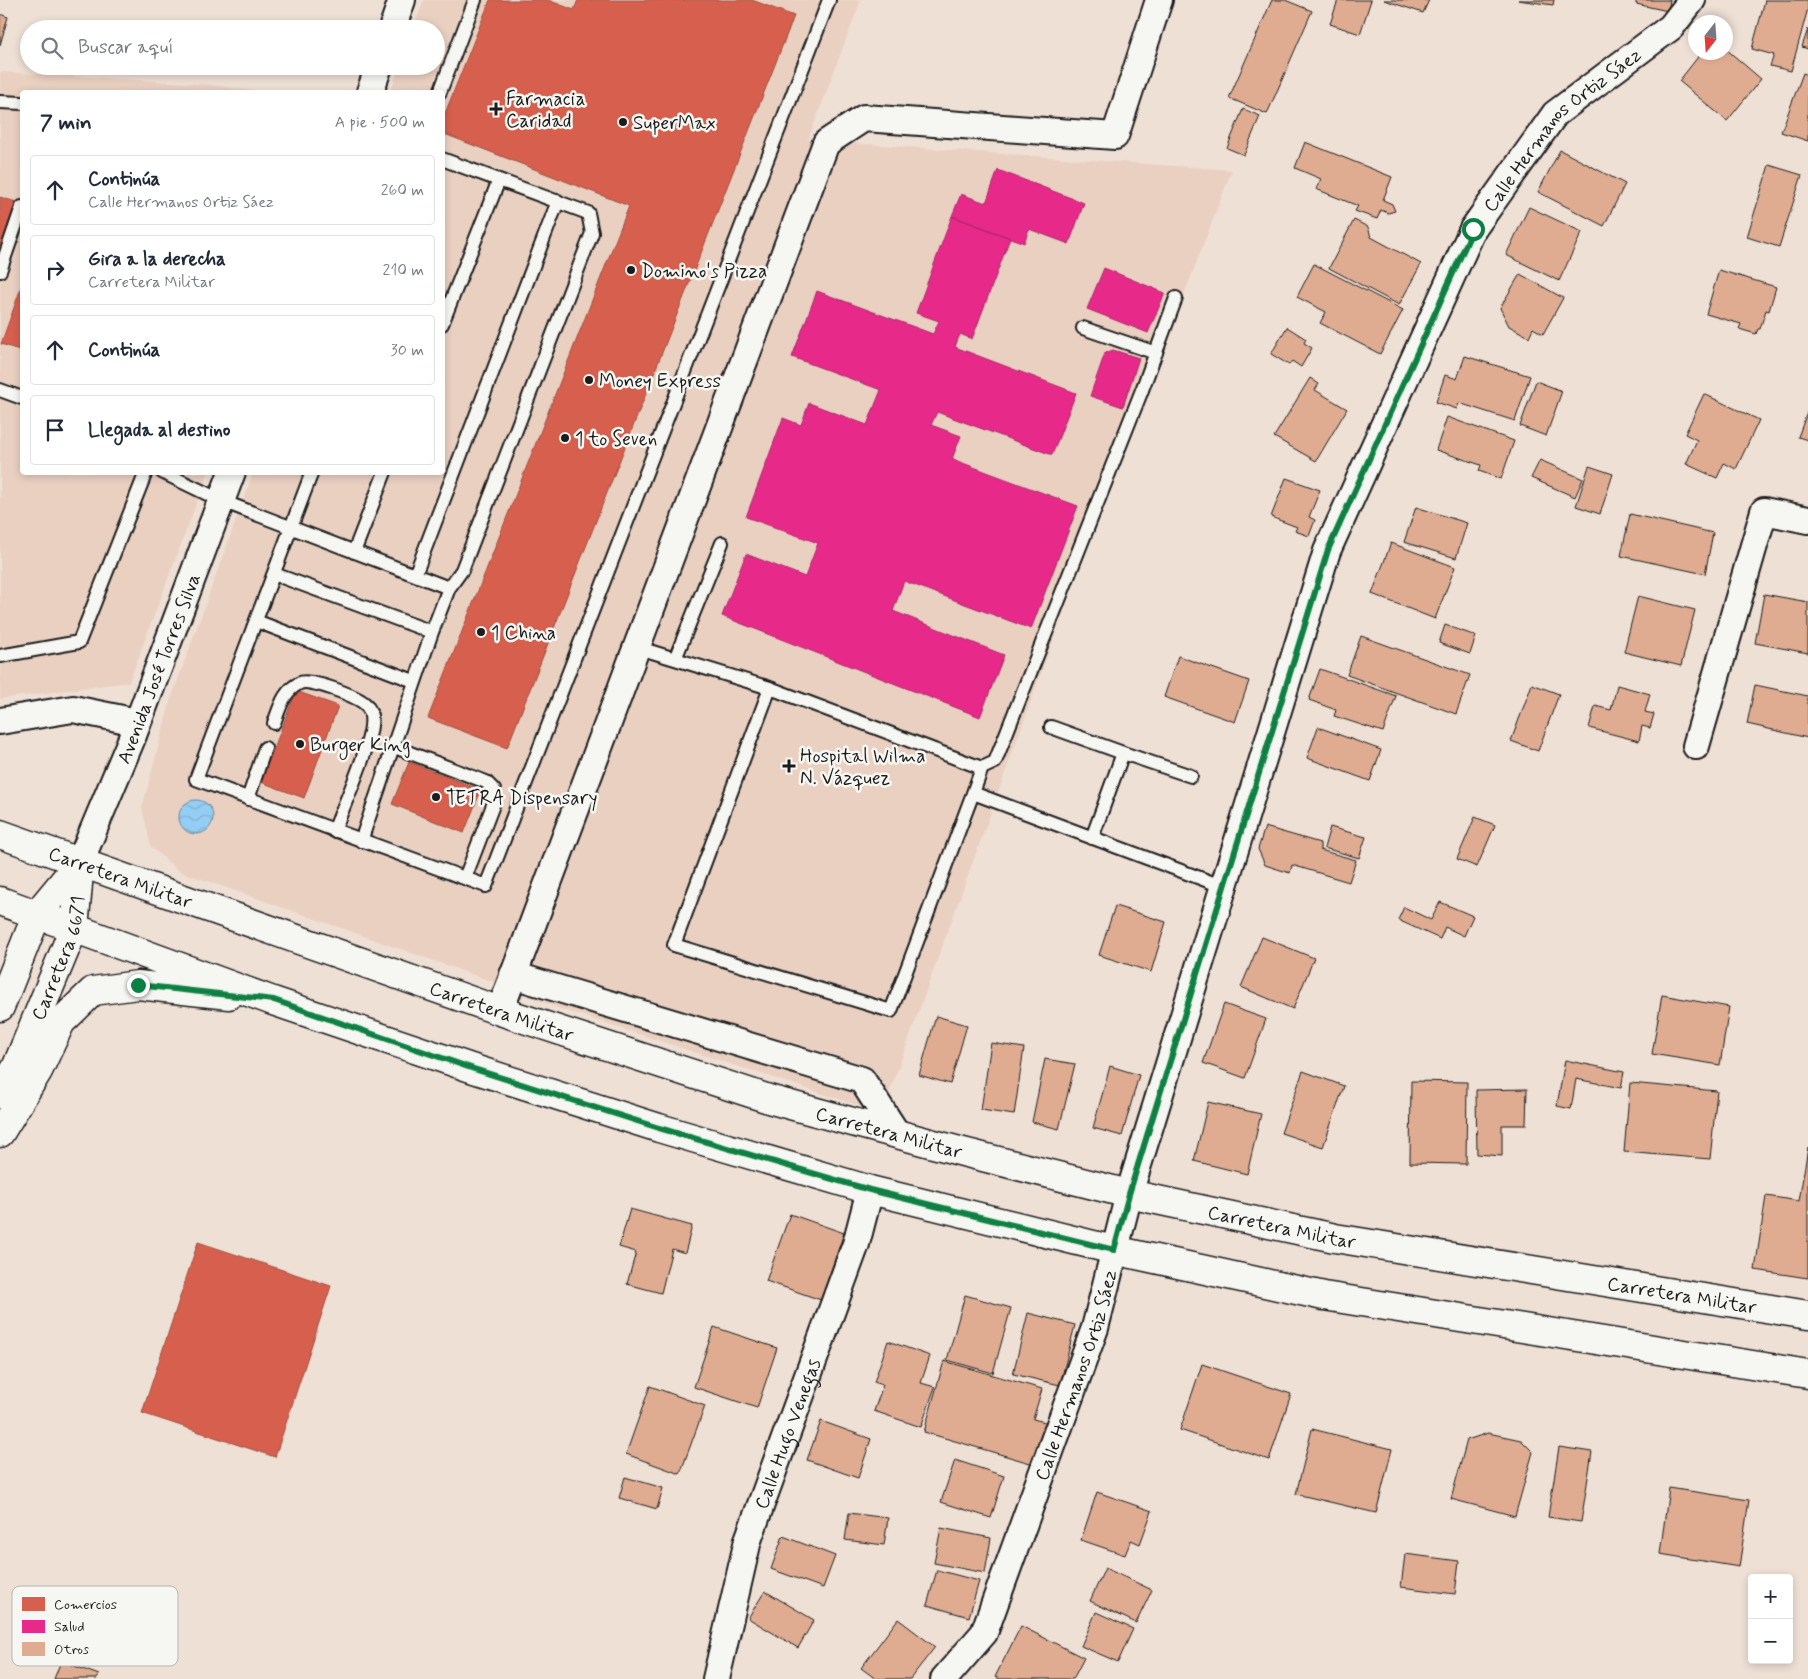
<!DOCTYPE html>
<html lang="es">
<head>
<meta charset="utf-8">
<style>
	:root { --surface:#fff; --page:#f2f2f3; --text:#1f2937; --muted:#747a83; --line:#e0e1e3 }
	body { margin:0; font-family:Mynerve,sans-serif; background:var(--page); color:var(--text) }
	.controls { position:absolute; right:15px; bottom:15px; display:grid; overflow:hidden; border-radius:5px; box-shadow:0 2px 8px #0003 }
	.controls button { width:45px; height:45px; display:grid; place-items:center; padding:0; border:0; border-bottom:1px solid var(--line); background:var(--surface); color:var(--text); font:25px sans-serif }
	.compass { position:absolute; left:1688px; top:15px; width:45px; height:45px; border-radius:50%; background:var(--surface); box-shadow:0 2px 8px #0003; rotate:197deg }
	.stop { position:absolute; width:15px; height:15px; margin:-11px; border:4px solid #0b8043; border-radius:50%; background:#fff }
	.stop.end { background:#0b8043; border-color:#fff; box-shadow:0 1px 5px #0008 }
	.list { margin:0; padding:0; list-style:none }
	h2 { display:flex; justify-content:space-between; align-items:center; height:65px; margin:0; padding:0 20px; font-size:21px }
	h2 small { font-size:16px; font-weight:400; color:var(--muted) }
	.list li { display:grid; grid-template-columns:32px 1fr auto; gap:15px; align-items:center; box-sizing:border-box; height:70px; margin:0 10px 10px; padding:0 10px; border:1px solid var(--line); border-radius:5px }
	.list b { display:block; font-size:19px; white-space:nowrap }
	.list p { margin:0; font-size:16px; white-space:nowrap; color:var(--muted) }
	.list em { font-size:16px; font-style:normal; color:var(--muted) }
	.icon { flex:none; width:28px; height:28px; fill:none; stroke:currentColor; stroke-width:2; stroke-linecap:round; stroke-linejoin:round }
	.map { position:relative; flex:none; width:1808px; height:1679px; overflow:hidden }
	.search { position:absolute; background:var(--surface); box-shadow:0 2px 8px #0003; left:20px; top:20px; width:425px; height:55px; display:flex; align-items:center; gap:12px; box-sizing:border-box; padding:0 18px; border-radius:28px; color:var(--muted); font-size:19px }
	.panel { position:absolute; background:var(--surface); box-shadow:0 2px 8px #0003; left:20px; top:90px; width:425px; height:385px; border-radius:5px }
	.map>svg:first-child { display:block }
	.built { fill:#ead0c1 }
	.water { fill:url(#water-waves); stroke:#65879e }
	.shops { fill:#d6604d; stroke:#9e4c3e }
	.health { fill:#e7298a; stroke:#aa2569 }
	.building { fill:#dfac92; stroke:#1c1c1c }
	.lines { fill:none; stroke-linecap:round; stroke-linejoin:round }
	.lane-casing { stroke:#1c1c1c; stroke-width:16 }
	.street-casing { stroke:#1c1c1c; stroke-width:30 }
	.secondary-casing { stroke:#1c1c1c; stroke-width:31 }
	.lane { stroke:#f6f6f2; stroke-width:12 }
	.street { stroke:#f6f6f2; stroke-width:26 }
	.secondary { stroke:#f6f6f2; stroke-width:28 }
	.route { stroke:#0b8043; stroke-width:6 }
	.poi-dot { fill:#1c1c1c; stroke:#f6f6f2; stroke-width:2 }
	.labels { text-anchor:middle; stroke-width:5; stroke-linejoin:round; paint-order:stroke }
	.poi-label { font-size:19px; fill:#1c1c1c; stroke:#f6f6f2; text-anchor:start }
	.street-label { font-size:19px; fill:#1c1c1c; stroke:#f6f6f2 }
	.key { fill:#f6f6f2; stroke:#b5b5b2; stroke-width:1 }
	.key-label { font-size:14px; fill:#1c1c1c }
</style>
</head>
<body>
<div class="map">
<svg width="1808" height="1679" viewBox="0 0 1808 1679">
	<defs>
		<pattern id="water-waves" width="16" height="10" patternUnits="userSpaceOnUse" patternTransform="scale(1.25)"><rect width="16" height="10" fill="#95cef4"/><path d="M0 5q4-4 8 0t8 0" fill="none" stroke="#80b0d1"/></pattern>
	</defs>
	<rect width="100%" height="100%" fill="#efe0d5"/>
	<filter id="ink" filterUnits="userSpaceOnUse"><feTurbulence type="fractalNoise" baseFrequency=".02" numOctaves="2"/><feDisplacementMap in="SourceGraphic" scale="10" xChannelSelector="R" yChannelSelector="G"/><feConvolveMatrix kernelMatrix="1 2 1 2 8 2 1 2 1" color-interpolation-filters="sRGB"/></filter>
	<g filter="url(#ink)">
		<path class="built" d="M 424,0 L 861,0 L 808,140 L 1232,170 L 1085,552 L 882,1113 L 555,1007 L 488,980 L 179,871 L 151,847 L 142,808 L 171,699 L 253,473 L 442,472 L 442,92 L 390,92 L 400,66 L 436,66 L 436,29 L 413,29 Z
			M 0,72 L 204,84 L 261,92 L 22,92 L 22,472 L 208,473 L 129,682 L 0,699 Z"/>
		<path class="water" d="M179 817a17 17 0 1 1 34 0a17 17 0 1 1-34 0Z"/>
		<path class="shops" d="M 490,0 L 548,0 L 574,10 L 578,0 L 752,0 L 794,16 L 507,748 L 428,718 L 629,206 L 442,133 L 442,121 Z
			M 0,197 L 16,202 L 0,249 Z
			M 22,285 L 22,351 L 1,344 Z
			M 296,691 L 338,706 L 304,798 L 261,782 Z
			M 409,762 L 481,790 L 464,833 L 392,804 Z
			M 198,1242 L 331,1286 L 275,1457 L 142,1413 Z"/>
		<path class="health" d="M 998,170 L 1084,203 L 1069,244 L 1029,229 L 1024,243 L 952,216 L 961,194 L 986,203 Z
			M 952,216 L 1010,238 L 972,339 L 960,334 L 955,347 L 1076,393 L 1052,455 L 937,412 L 931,425 L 961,436 L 952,459 L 1078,506 L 1031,629 L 904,581 L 893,611 L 1004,655 L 980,717 L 722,616 L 746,554 L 805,577 L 818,543 L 746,517 L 783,418 L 801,425 L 809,403 L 867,425 L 881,390 L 792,357 L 817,291 L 933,334 L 939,321 L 916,313 Z
			M 1104,268 L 1165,293 L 1148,333 L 1087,309 Z
			M 1113,350 L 1139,358 L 1123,407 L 1090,396 L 1105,353 Z"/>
		<path class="building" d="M 1272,0 L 1285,0 L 1312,11 L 1267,114 L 1229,98 Z
			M 1338,0 L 1371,0 L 1360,34 L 1330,24 Z
			M 1384,0 L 1429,0 L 1423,13 Z
			M 1518,0 L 1554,0 L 1553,5 Z
			M 1636,0 L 1670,0 L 1668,11 L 1636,4 Z
			M 1765,0 L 1808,0 L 1808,8 L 1791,71 L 1770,66 L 1774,55 L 1752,49 Z
			M 0,14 L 8,17 L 0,45 Z
			M 1808,29 L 1808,49 L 1802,47 Z
			M 1726,49 L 1761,79 L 1727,121 L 1679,81 L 1702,52 L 1726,52 Z
			M 1803,73 L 1808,75 L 1808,141 L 1781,132 Z
			M 1243,109 L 1260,116 L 1244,155 L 1227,148 Z
			M 1305,142 L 1392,177 L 1383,200 L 1392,204 L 1395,211 L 1388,213 L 1381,210 L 1377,219 L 1355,211 L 1358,206 L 1316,189 L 1321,179 L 1295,168 Z
			M 1560,150 L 1625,184 L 1604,226 L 1538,192 Z
			M 1769,165 L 1802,175 L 1779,247 L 1747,237 Z
			M 1529,207 L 1582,232 L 1559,281 L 1506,255 Z
			M 1354,220 L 1368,227 L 1371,237 L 1421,264 L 1399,305 L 1329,268 Z
			M 1314,264 L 1403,310 L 1380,354 L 1320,323 L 1326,312 L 1297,297 Z
			M 1719,270 L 1776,287 L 1769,311 L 1766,310 L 1760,329 L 1758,329 L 1756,334 L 1739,329 L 1741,324 L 1706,314 Z
			M 1520,274 L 1563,298 L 1543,334 L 1533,328 L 1529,337 L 1509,326 L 1500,308 Z
			M 1287,327 L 1306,339 L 1304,343 L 1312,348 L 1301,367 L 1292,361 L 1289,365 L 1271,354 Z
			M 1465,356 L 1530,376 L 1515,421 L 1459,403 L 1457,409 L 1436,402 L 1445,375 L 1457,379 Z
			M 1310,378 L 1319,384 L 1315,390 L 1347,409 L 1316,461 L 1274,437 Z
			M 1536,381 L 1562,391 L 1546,436 L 1520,426 Z
			M 1704,394 L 1759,420 L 1736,469 L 1724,463 L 1717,478 L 1686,464 L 1697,440 L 1685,434 Z
			M 1808,410 L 1808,440 L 1798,437 Z
			M 1447,417 L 1514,441 L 1501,479 L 1479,471 L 1481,465 L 1436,450 Z
			M 1540,460 L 1583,479 L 1575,497 L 1531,478 Z
			M 1589,466 L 1613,474 L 1600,514 L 1576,506 Z
			M 1286,478 L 1320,490 L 1309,517 L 1315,520 L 1309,536 L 1295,531 L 1297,527 L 1271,517 Z
			M 1416,507 L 1467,523 L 1456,558 L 1404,542 Z
			M 1630,514 L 1713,533 L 1705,574 L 1621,556 Z
			M 1391,543 L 1455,567 L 1435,619 L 1372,594 Z
			M 1764,594 L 1808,602 L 1808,653 L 1755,643 Z
			M 1638,596 L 1695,610 L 1681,666 L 1624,652 Z
			M 1445,625 L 1476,636 L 1470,654 L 1439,643 Z
			M 1361,636 L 1470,675 L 1456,714 L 1347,675 Z
			M 1178,656 L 1249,681 L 1235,722 L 1164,697 Z
			M 1320,669 L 1396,696 L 1383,732 L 1334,716 L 1336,710 L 1309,700 Z
			M 1532,684 L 1559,694 L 1538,751 L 1511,741 Z
			M 1617,685 L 1650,694 L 1645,712 L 1654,714 L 1650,728 L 1642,726 L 1639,741 L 1589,728 L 1595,706 L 1611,710 Z
			M 1755,685 L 1808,696 L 1808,738 L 1747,724 Z
			M 1318,727 L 1381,750 L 1370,781 L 1307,758 Z
			M 1475,817 L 1495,825 L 1477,867 L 1457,859 Z
			M 1265,827 L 1320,843 L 1320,850 L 1356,860 L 1349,882 L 1292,865 L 1290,873 L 1265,865 L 1258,849 Z
			M 1330,827 L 1366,837 L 1359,858 L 1324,848 Z
			M 1440,902 L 1473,916 L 1464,936 L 1445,927 L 1440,939 L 1398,920 L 1404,907 L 1431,920 Z
			M 1115,906 L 1166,922 L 1151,972 L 1099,955 Z
			M 1262,937 L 1314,958 L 1293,1009 L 1241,987 Z
			M 1662,995 L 1729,1007 L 1720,1065 L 1652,1054 Z
			M 1224,1004 L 1266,1019 L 1245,1078 L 1203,1063 Z
			M 936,1016 L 967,1025 L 950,1084 L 919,1075 Z
			M 991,1043 L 1024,1048 L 1014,1115 L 981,1110 Z
			M 1045,1059 L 1075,1064 L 1059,1129 L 1032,1122 Z
			M 1565,1060 L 1624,1072 L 1621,1088 L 1576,1079 L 1571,1109 L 1557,1106 Z
			M 1110,1066 L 1139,1075 L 1122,1136 L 1093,1128 Z
			M 1303,1071 L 1344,1086 L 1323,1147 L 1281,1133 Z
			M 1411,1081 L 1467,1082 L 1466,1164 L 1410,1163 Z
			M 1630,1083 L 1717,1091 L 1710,1159 L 1624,1152 Z
			M 1527,1089 L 1526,1125 L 1502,1125 L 1502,1156 L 1477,1154 L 1476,1090 Z
			M 1208,1102 L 1261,1114 L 1247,1174 L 1194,1161 Z
			M 1808,1148 L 1808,1278 L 1755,1270 L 1766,1196 L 1799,1201 Z
			M 630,1209 L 692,1226 L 685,1253 L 672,1249 L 661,1293 L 627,1284 L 636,1252 L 619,1247 Z
			M 790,1214 L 844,1233 L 821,1300 L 766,1281 Z
			M 965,1295 L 1011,1308 L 993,1373 L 947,1360 Z
			M 1028,1313 L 1075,1325 L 1060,1385 L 1013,1374 Z
			M 714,1327 L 777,1348 L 757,1408 L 694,1387 Z
			M 888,1341 L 930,1356 L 921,1383 L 935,1387 L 921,1427 L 874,1411 L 883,1385 L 874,1382 Z
			M 944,1361 L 1042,1389 L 1033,1419 L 1049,1423 L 1037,1465 L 924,1432 Z
			M 1202,1364 L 1291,1394 L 1269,1460 L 1180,1430 Z
			M 650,1386 L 705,1406 L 680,1474 L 626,1454 Z
			M 821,1421 L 871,1439 L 858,1478 L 807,1460 Z
			M 1312,1429 L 1392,1449 L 1376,1513 L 1296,1494 Z
			M 1488,1433 L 1521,1440 L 1533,1452 L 1515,1516 L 1451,1499 L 1467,1440 Z
			M 1559,1447 L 1592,1452 L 1581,1522 L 1548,1517 Z
			M 955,1460 L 1004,1476 L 991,1518 L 941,1502 Z
			M 625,1477 L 663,1488 L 657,1509 L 619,1498 Z
			M 1669,1488 L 1749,1500 L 1739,1567 L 1660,1554 Z
			M 1097,1492 L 1152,1511 L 1140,1544 L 1131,1540 L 1125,1555 L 1081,1540 Z
			M 849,1513 L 888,1518 L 884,1545 L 845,1540 Z
			M 941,1528 L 991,1538 L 985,1573 L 934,1563 Z
			M 783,1536 L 835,1556 L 823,1588 L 771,1569 Z
			M 1405,1554 L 1459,1561 L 1455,1594 L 1401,1587 Z
			M 1105,1568 L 1152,1590 L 1136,1623 L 1090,1601 Z
			M 937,1570 L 979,1581 L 969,1617 L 927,1605 Z
			M 765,1591 L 814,1620 L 798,1648 L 748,1618 Z
			M 1096,1612 L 1133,1629 L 1118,1662 L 1081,1646 Z
			M 898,1619 L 935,1647 L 910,1679 L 876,1679 L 861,1668 Z
			M 1021,1626 L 1084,1658 L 1073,1679 L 1000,1679 L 995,1677 Z
			M 61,1661 L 99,1675 L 97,1679 L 54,1679 Z"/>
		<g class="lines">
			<g class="lane-casing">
				<path id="lane" d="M 440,92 L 475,0
					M 0,102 L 22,103
					M 0,271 L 22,207
					M 442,324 L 499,180
					M 1083,328 L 1156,353
					M 0,390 L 22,398
					M 162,472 L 222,501 L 449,588
					M 312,472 L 196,779 L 486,886 L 829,0
					M 354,552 L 385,472
					M 274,574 L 432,632 L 449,588 L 462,570 L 592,233 L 588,213 L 442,159
					M 415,575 L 558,201
					M 256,621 L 414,681
					M 636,647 L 770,688
					M 0,656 L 79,642 L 146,472
					M 675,659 L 722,543
					M 274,723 C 280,707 284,690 300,683 C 310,678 355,696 364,703 C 367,705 371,712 371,716 C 375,739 343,806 334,831
					M 1051,727 L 1123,753
					M 392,746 L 486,782 L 494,790 L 493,805 L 465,878
					M 982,768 L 995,762 L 1142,390 L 1176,298
					M 973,793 L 982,768 L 770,688 L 674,945 L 891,1011 L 973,793 L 1224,887
					M 248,799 L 265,748
					M 1092,838 L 1123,753 L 1191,776
					M 361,841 L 432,632"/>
			</g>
			<g class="street-casing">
				<g id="street">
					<path d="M 392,29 L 402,0"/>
					<path d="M 370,92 L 379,66"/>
					<path d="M 0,721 L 73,709 L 137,722"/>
					<path d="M 1696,746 L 1764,511 L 1808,520"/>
					<path id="s1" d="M 80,862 L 132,738 L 232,472"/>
					<path d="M 513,975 L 862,1080 L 897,1134"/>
					<path d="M 500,1011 L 826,143 L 864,118 L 1115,136 L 1159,0"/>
					<path id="s2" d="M 716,1679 L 748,1540 L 856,1244 L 870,1190"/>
					<path id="s3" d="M 944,1679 L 984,1633 L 1095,1328 L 1129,1194 L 1327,551 L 1473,229 L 1555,114 L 1671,27 L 1692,0"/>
				</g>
			</g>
			<g class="secondary-casing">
				<g id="secondary">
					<path id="s4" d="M 0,834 L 500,1011 L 772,1100 L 963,1152 L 1129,1194 L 1335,1238 L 1808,1315"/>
					<path d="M 0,901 L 273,1001 L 474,1069 L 659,1128 L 870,1190 L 1114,1250 L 1324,1296 L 1808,1374"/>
					<path d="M 0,1007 L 37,914 L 80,862"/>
					<path id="s5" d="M 0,1094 L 16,1068 L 74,928 L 80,862"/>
					<path d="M 0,1133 L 38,1071 L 61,1022 L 93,991 L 138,985 L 229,995"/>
				</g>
			</g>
			<use href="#lane" class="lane"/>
			<use href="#street" class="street"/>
			<use href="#secondary" class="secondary"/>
		</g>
	</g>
	<g class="lines" filter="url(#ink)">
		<path class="route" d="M 138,985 L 274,1000 L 474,1069 L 659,1128 L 870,1190 L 1114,1250 L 1129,1194 L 1328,550 L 1473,229"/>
	</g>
	<g class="poi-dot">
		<path d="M493.5 101.5h5v5h5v5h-5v5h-5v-5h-5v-5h5z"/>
		<circle cx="623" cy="122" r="5"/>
		<circle cx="631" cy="270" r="5"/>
		<circle cx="589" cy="380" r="5"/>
		<circle cx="565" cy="438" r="5"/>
		<circle cx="481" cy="632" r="5"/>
		<circle cx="300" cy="744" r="5"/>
		<path d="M786.5 758.5h5v5h5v5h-5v5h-5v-5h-5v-5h5z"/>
		<circle cx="436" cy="797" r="5"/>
	</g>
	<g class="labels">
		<g class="poi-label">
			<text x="506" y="105">Farmacia<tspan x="506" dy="22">Caridad</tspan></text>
			<text x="633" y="129">SuperMax</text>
			<text x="641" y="277">Domino's Pizza</text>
			<text x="599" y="387">Money Express</text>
			<text x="575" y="445">1 to Seven</text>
			<text x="491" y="639">1 China</text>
			<text x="310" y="751">Burger King</text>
			<text x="800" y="762">Hospital Wilma<tspan x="800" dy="22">N. Vázquez</tspan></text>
			<text x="446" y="804">TETRA Dispensary</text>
		</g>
		<g class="street-label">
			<text dy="7" stroke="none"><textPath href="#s3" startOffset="1685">Calle Hermanos Ortiz Sáez</textPath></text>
			<text dy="7" stroke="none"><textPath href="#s1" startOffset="209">Avenida José Torres Silva</textPath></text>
			<text dy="7" stroke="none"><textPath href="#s4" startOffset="128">Carretera Militar</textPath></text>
			<text dy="7" stroke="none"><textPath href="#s5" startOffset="149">Carretera 6671</textPath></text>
			<text dy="7" stroke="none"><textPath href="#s4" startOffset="532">Carretera Militar</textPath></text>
			<text dy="7" stroke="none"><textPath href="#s4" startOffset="938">Carretera Militar</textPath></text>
			<text dy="7" stroke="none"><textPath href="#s4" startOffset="1342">Carretera Militar</textPath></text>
			<text dy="7" stroke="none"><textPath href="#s4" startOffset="1748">Carretera Militar</textPath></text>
			<text dy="7" stroke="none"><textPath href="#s3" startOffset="335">Calle Hermanos Ortiz Sáez</textPath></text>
			<text dy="7" stroke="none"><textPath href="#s2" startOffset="256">Calle Hugo Venegas</textPath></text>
		</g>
	</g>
	<rect x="12" y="1586" width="166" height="80" rx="8" class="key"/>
	<rect x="22" y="1597" width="23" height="14" fill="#d6604d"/>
	<rect x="22" y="1620" width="23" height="13" fill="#e7298a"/>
	<rect x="22" y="1642" width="23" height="14" fill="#dfac92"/>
	<g class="key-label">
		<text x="54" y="1609">Comercios</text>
		<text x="54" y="1631">Salud</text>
		<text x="54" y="1654">Otros</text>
	</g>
</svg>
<div class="controls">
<button>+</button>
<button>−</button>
</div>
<svg class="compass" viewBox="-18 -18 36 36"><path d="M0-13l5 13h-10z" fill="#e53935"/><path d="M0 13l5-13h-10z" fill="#747a83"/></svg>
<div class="stop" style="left:1473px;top:229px"></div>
<div class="stop end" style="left:138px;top:985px"></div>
<div class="search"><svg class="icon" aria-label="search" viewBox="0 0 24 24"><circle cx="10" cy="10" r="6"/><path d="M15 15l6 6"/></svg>Buscar aquí</div>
<section class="panel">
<h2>7 min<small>A pie · 500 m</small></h2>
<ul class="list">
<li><svg class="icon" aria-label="ahead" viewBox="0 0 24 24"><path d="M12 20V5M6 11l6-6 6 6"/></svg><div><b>Continúa</b><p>Calle Hermanos Ortiz Sáez</p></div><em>260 m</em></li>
<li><svg class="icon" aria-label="right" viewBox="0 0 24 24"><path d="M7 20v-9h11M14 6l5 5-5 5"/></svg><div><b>Gira a la derecha</b><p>Carretera Militar</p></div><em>210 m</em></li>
<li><svg class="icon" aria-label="ahead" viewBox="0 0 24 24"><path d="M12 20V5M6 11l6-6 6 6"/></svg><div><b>Continúa</b></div><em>30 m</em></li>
<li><svg class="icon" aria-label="arrive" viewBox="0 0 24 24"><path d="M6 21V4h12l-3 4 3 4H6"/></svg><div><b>Llegada al destino</b></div></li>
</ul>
</section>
</div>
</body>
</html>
